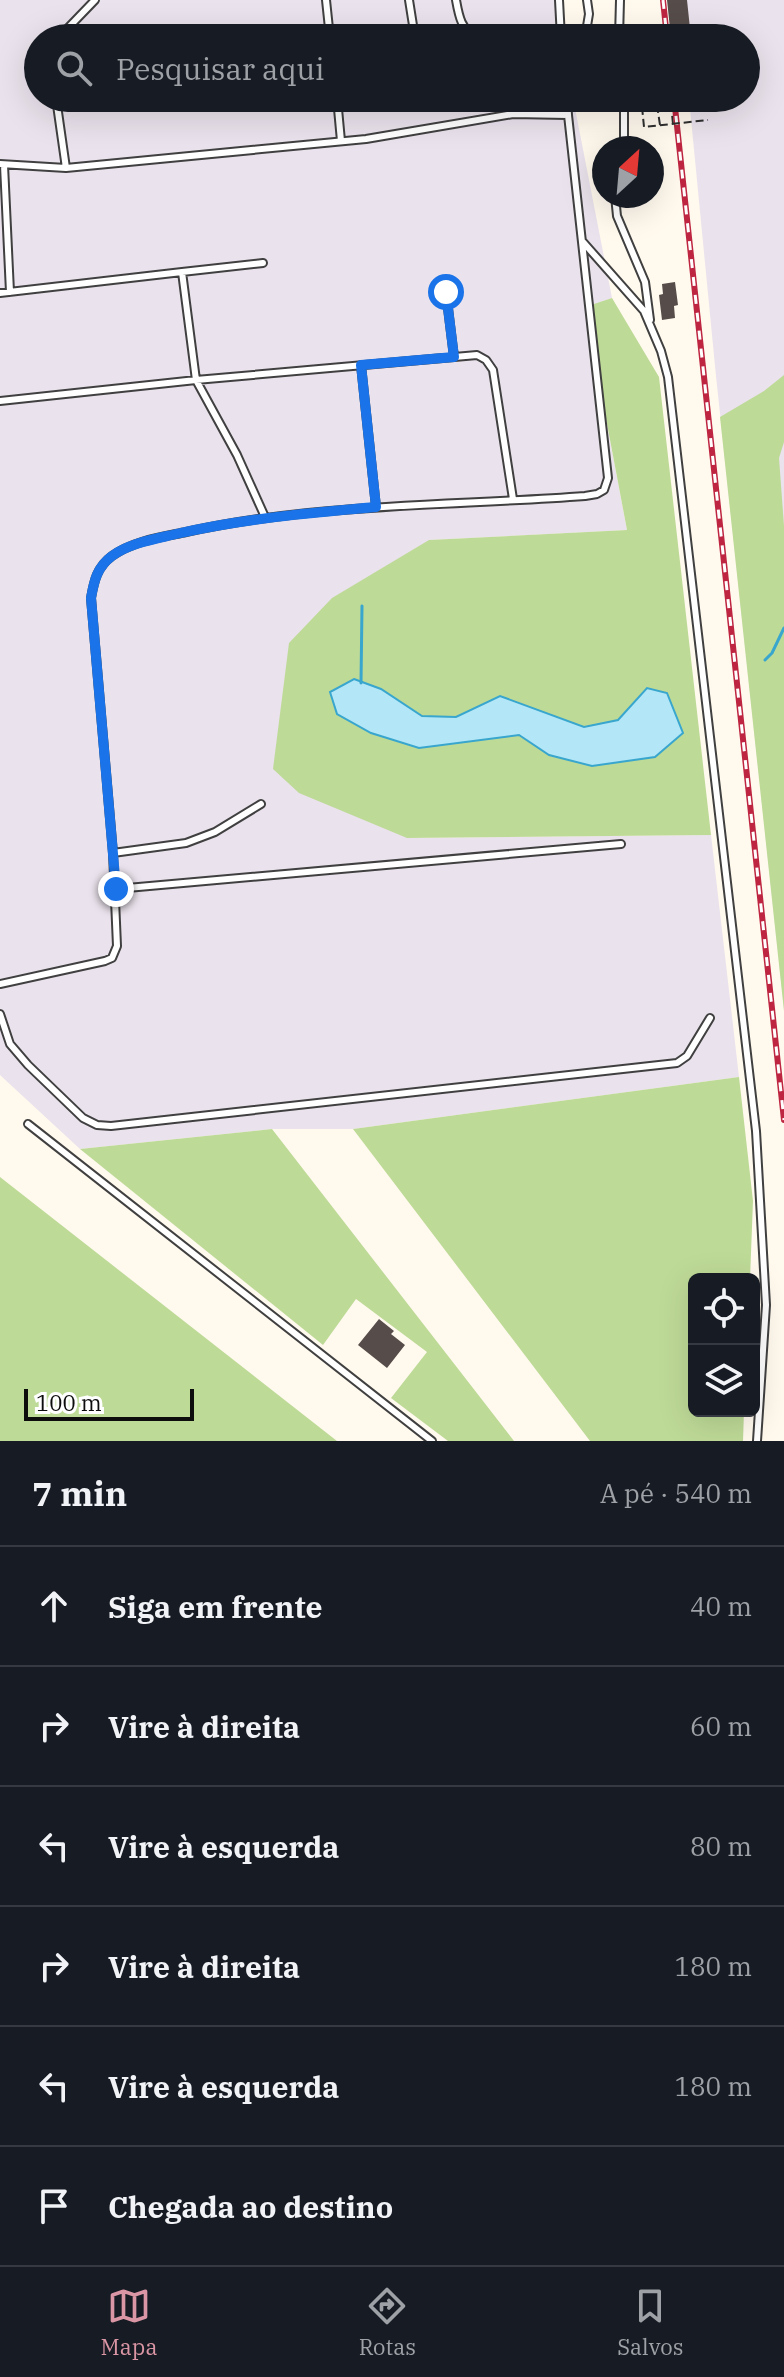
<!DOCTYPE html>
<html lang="pt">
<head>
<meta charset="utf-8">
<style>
	:root { --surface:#171b24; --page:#20242c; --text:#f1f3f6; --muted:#9ea1a6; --line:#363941; --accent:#da96a4 }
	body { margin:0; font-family:"IBM Plex Serif",serif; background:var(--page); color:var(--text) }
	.controls { position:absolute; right:24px; bottom:24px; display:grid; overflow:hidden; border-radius:12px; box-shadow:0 8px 32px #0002 }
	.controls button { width:72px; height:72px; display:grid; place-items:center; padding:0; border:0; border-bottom:2px solid var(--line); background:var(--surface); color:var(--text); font:40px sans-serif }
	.compass { position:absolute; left:592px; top:136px; width:72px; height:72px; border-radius:50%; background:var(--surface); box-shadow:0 8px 32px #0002; rotate:26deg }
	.scale { position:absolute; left:24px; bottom:20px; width:170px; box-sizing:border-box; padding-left:8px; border:4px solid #0d0d0d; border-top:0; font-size:22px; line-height:28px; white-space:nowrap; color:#0d0d0d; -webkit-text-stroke:6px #fff; paint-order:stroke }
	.stop { position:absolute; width:24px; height:24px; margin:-18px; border:6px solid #1a73e8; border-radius:50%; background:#fff }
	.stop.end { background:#1a73e8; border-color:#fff; box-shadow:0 2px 8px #0008 }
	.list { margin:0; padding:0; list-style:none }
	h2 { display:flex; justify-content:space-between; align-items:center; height:104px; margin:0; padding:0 32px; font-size:34px }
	h2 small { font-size:26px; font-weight:400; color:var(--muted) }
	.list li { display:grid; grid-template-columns:52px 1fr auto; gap:24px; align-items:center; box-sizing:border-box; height:120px; padding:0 32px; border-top:2px solid var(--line) }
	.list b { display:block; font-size:30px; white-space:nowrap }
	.list em { font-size:26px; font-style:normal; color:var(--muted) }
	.icon { flex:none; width:44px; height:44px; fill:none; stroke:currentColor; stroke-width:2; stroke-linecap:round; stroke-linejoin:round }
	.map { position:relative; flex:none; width:784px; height:1441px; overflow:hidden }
	.search { position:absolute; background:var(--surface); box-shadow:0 8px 32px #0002; left:24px; right:24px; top:24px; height:88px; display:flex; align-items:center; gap:20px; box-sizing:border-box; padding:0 28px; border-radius:44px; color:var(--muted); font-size:30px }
	.sheet { height:824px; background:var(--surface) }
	nav { display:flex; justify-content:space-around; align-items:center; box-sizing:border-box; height:112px; border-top:2px solid var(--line); background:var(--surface); font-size:22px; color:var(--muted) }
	nav a { display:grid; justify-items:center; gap:4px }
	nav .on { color:var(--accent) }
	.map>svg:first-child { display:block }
	.industrial { fill:#eae2ec }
	.forest { fill:#beda97; fill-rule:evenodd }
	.water { fill:#b3e6f6; stroke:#39a6ce; stroke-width:2 }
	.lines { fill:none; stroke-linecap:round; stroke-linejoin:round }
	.stream { stroke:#39a6ce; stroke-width:3 }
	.building { fill:#564d4a }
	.lane-casing { stroke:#404040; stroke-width:10 }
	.path { stroke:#2f2f2f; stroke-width:2; stroke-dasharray:8 4; stroke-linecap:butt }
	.lane { stroke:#fff; stroke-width:6 }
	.rail-casing { stroke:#be2540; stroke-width:6 }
	.rail { stroke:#fff; stroke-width:3; stroke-dasharray:9; stroke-linecap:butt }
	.path-bridge { stroke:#2f2f2f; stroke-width:2; stroke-dasharray:8 4; stroke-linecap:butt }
	.route { stroke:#1a73e8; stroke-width:10 }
</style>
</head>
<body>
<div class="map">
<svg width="784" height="1441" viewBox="0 0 784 1441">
	<rect width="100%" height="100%" fill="#fff9ee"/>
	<path class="industrial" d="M 0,0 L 554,0 L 561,38 L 38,38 L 38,98 L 573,98 L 612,298 L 585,308 L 627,530 L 429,540 L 407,838 L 711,835 L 739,1077 L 353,1129 L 272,1129 L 80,1149 L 0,1075 Z
		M 680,0 L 784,0 L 784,1008 L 716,376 L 689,98 L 746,98 L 746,38 L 684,38 Z"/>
	<path class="forest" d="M 612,298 L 659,377 L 711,835 L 407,838 L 299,793 L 273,769 L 289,643 L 332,598 L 429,540 L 627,530 L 585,307 ZM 381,689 L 422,716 L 456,717 L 500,696 L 584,727 L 618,721 L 549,755 L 520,735 L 419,748 Z
		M 784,375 L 784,442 L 779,458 L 784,526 L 784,1011 L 720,417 L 764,391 Z
		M 739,1077 L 753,1201 L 750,1279 L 694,1279 L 694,1411 L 744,1411 L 743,1441 L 590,1441 L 353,1129 Z
		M 272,1129 L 514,1441 L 448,1441 L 391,1398 L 427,1352 L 356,1299 L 323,1345 L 80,1149 Z
		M 0,1177 L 337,1441 L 0,1441 Z"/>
	<path class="water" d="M 354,679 L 381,689 L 422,716 L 456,717 L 500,696 L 584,727 L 618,720 L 647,688 L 667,693 L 683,733 L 655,757 L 592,766 L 549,755 L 519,735 L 419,748 L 371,733 L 337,714 L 330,692 Z"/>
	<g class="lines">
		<path class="stream" d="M 765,660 L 772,653 L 784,628
			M 361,683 L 362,606"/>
	</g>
	<path class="building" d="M 667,0 L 687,0 L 691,38 L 671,38 Z
		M 675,282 L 678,305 L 674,306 L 675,318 L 662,320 L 659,295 L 663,294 L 662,284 Z
		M 379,1319 L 394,1331 L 391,1334 L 405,1345 L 387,1368 L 358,1345 Z"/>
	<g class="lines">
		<g class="lane-casing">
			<path id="lane" d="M 326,0 L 330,38
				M 409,0 L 415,38
				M 456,0 C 459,17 461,29 477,38
				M 559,0 L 561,38
				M 62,38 L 68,28 L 95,0
				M 585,38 L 589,14 L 587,0
				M 619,38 L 620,0
				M 337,98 L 341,141
				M 424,98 L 425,104
				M 511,98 L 513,114
				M 567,98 L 568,115
				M 624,98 L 624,148
				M 0,164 L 66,168
				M 4,165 L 10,292
				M 615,196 L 617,216 L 645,282 L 650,320
				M 583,242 L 644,311 L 661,351 L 668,377 L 756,1131 L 766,1305 L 757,1441
				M 182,272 L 263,263
				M 446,292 L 454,357
				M 0,293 L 182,272 L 196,380 L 237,455 L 265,517
				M 361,365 L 376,507
				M 0,401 L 196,380 L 477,355 L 486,360 L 493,370 L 513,499
				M 113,853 L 186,843 L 215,832 L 261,804
				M 116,889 L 621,844
				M 0,984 L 105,961 L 112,958 L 117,946 L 113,853 L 91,598 C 94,581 97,567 112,556 C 133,541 162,537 186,532 C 317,503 452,506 585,496 L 597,494 L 604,490 L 608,478 L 568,115 L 513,114 L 366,139 L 66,168 L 56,98
				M 0,1014 L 10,1044 L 28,1065 L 83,1118 L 97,1125 L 111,1126 L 677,1063 L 687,1056 L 710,1018
				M 28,1124 L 432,1441"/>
		</g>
		<path class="path" d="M 671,104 L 673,124
			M 657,105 L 660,125"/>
		<use href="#lane" class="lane"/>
		<g class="rail-casing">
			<path id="rail" d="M 663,0 L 667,38
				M 674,98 L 784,1120"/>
		</g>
		<use href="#rail" class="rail"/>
		<path class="path-bridge" d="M 642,107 L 644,127 L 708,120"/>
	</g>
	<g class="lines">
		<path class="route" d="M 116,889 L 91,598 C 94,581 97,567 112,556 C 130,543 155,539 176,534 C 242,519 308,513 376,507 L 361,365 L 454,357 L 446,292"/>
	</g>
</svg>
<div class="controls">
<button><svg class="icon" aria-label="locate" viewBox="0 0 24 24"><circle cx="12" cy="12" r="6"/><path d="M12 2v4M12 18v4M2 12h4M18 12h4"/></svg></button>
<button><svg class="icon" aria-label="layers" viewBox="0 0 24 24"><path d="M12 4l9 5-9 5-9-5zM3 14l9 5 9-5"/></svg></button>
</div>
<svg class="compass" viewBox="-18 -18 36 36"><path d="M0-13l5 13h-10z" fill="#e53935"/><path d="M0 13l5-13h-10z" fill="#9ea1a6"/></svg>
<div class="scale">100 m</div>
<div class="stop" style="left:446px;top:292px"></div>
<div class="stop end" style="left:116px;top:889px"></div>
<div class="search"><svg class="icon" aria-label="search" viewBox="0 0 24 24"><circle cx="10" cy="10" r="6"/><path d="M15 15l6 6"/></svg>Pesquisar aqui</div>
</div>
<section class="sheet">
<h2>7 min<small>A pé · 540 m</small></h2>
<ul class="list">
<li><svg class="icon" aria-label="ahead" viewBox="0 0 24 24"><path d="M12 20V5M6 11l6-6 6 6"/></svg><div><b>Siga em frente</b></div><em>40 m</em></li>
<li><svg class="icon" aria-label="right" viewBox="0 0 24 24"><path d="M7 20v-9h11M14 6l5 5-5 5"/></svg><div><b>Vire à direita</b></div><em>60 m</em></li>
<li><svg class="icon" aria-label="left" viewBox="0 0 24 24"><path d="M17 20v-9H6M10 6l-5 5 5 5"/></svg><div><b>Vire à esquerda</b></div><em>80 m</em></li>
<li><svg class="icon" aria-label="right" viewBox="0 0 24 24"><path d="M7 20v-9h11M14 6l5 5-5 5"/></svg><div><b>Vire à direita</b></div><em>180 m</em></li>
<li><svg class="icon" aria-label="left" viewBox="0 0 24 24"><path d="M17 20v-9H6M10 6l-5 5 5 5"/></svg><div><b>Vire à esquerda</b></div><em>180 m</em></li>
<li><svg class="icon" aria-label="arrive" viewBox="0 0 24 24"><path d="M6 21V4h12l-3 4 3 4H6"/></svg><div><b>Chegada ao destino</b></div></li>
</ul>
</section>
<nav>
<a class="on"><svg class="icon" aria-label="map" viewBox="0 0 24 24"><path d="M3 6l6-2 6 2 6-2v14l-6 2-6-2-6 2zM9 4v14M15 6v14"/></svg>Mapa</a>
<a><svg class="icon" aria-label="directions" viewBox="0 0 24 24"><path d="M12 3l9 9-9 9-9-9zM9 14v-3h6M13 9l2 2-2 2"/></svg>Rotas</a>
<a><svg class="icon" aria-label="saved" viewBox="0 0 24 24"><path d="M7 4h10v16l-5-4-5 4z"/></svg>Salvos</a>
</nav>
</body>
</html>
